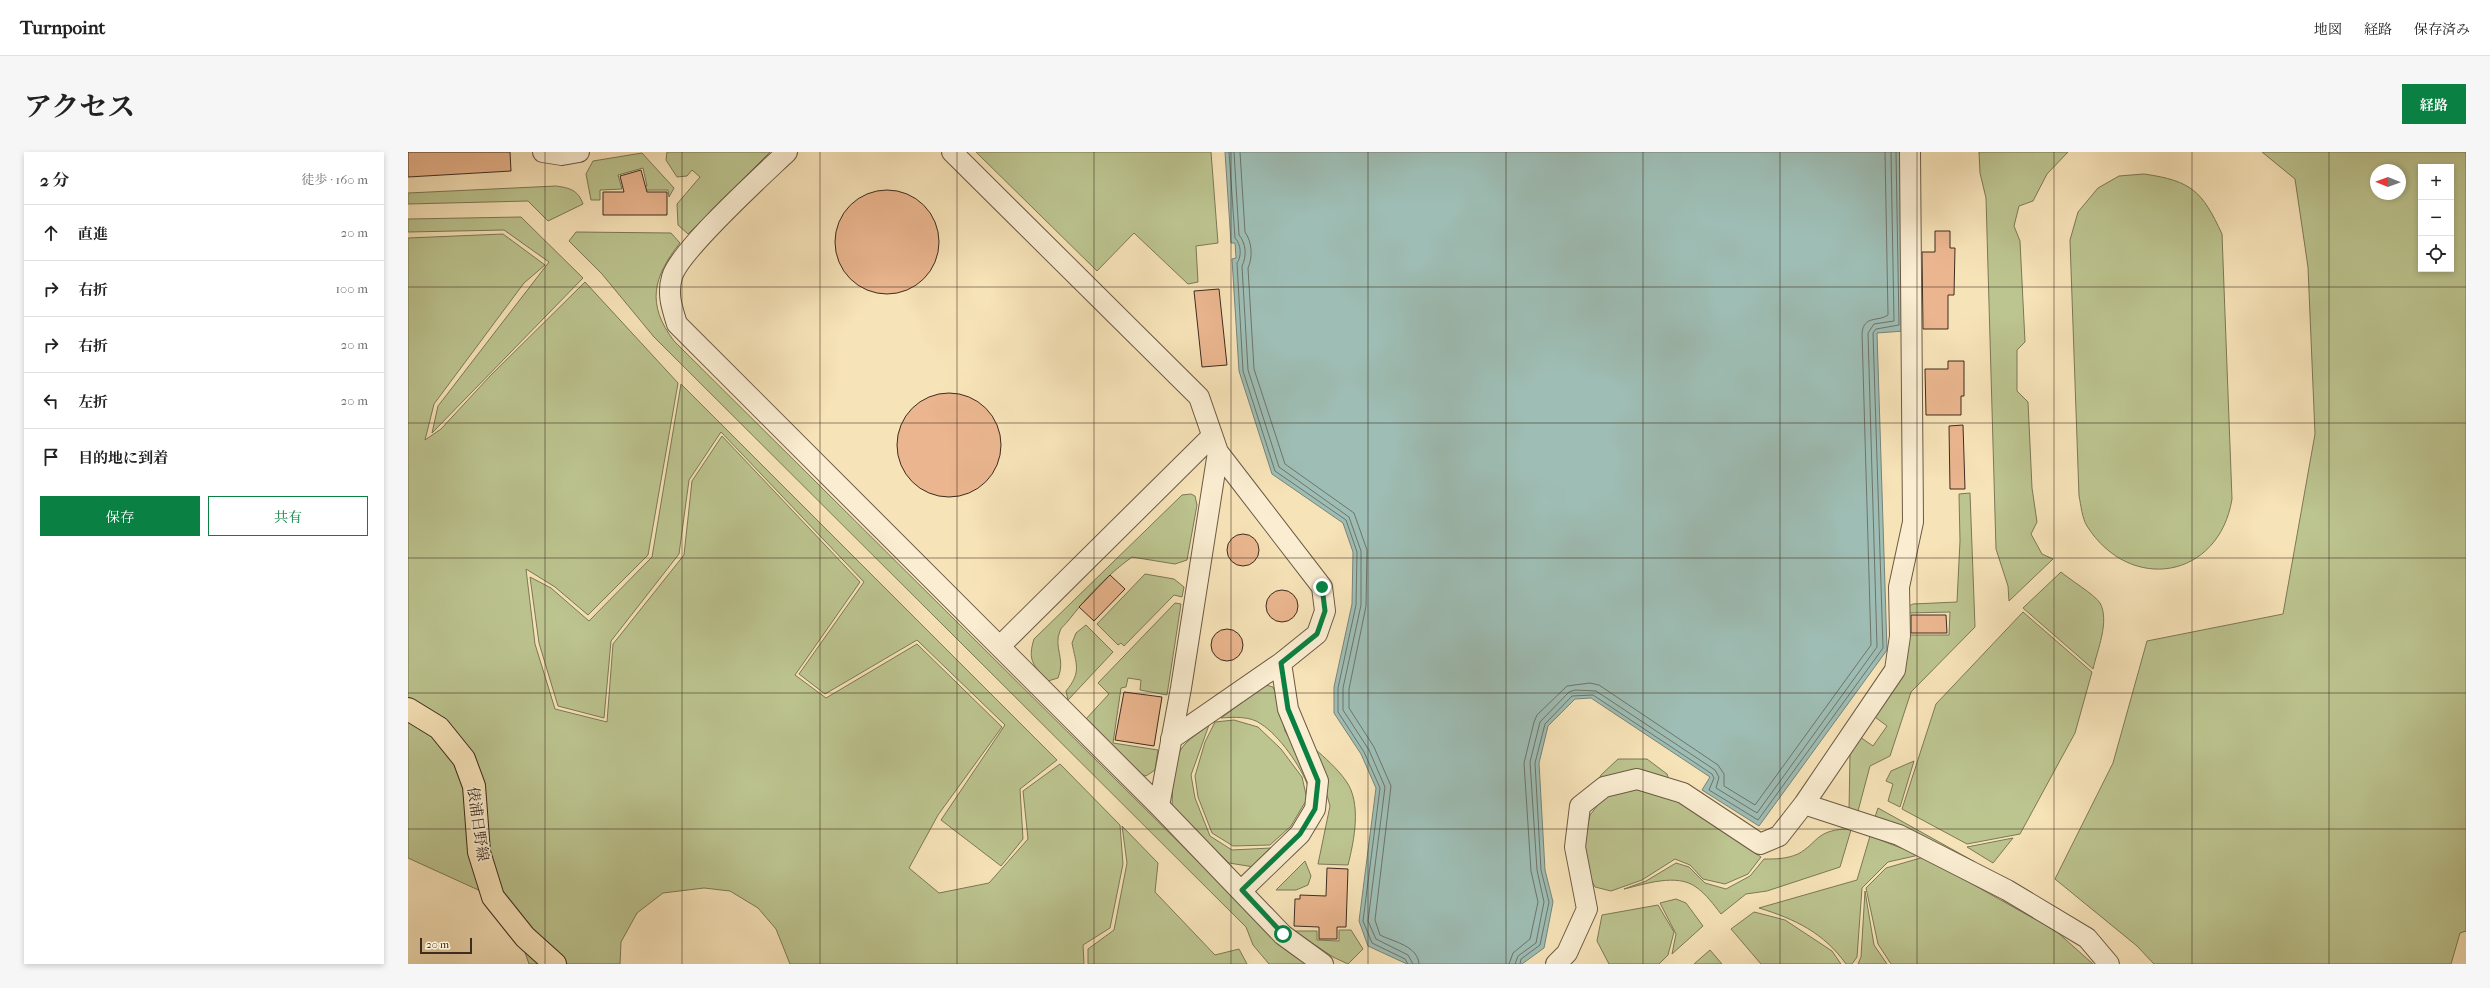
<!DOCTYPE html>
<html lang="ja">
<head>
<meta charset="utf-8">
<style>
	:root { --surface:#fff; --page:#f6f6f6; --text:#222; --muted:#767676; --line:#e0e0e0; --accent:#0b8043 }
	body { margin:0; font-family:"IM FELL French Canon","Noto Serif JP",serif; background:var(--page); color:var(--text) }
	.controls { position:absolute; right:12px; top:12px; display:grid; overflow:hidden; border-radius:0px; box-shadow:0 2px 6px #0003 }
	.controls button { width:36px; height:36px; display:grid; place-items:center; padding:0; border:0; border-bottom:1px solid var(--line); background:var(--surface); color:var(--text); font:20px sans-serif }
	.compass { position:absolute; left:1962px; top:12px; width:36px; height:36px; border-radius:50%; background:var(--surface); box-shadow:0 2px 6px #0003; rotate:271deg }
	.scale { position:absolute; left:12px; bottom:10px; width:52px; box-sizing:border-box; padding-left:4px; border:2px solid #3d2c1f; border-top:0; font-size:11px; line-height:14px; white-space:nowrap; color:#3d2c1f; -webkit-text-stroke:3px #faedd1; paint-order:stroke }
	.stop { position:absolute; width:12px; height:12px; margin:-9px; border:3px solid #0b8043; border-radius:50%; background:#fff }
	.stop.end { background:#0b8043; border-color:#fff; box-shadow:0 1px 4px #0008 }
	.list { margin:0; padding:0; list-style:none }
	h2 { display:flex; justify-content:space-between; align-items:center; height:52px; margin:0; padding:0 16px; font-size:17px }
	h2 small { font-size:13px; font-weight:400; color:var(--muted) }
	.list li { display:grid; grid-template-columns:26px 1fr auto; gap:12px; align-items:center; box-sizing:border-box; height:56px; padding:0 16px; border-top:1px solid var(--line) }
	.list b { display:block; font-size:15px; white-space:nowrap }
	.list em { font-size:13px; font-style:normal; color:var(--muted) }
	.actions { display:flex; gap:8px; padding:12px 16px }
	.actions a { flex:1; padding:9px 0; border:1px solid var(--accent); border-radius:0px; text-align:center; font-size:14px; color:var(--accent) }
	.actions .main { background:var(--accent); color:#fff }
	.icon { flex:none; width:22px; height:22px; fill:none; stroke:currentColor; stroke-width:2; stroke-linecap:round; stroke-linejoin:round }
	.map { position:relative; flex:none; width:2058px; height:812px; overflow:hidden; border-radius:0px }
	header { display:flex; align-items:center; gap:24px; box-sizing:border-box; height:56px; padding:0 20px; background:var(--surface); border-bottom:1px solid var(--line) }
	header strong { font-size:19px }
	nav { display:flex; gap:22px; margin-inline-start:auto; font-size:14px }
	.intro { display:flex; align-items:center; justify-content:space-between; box-sizing:border-box; height:96px; padding:0 24px }
	h1 { margin:0; font-size:28px }
	.button { padding:10px 18px; border-radius:0px; background:var(--accent); color:#fff; font-size:14px; font-weight:700 }
	main { display:flex; gap:24px; padding:0 24px }
	aside { flex:1; background:var(--surface); border-radius:0px; box-shadow:0 2px 6px #0003 }
	.map>svg:first-child { display:block }
	.green { fill:#bcc48f; stroke:#7c7857; fill-rule:evenodd }
	.water { fill:#9ebdb4; stroke:#778378 }
	.lines { fill:none; stroke-linecap:round; stroke-linejoin:round }
	.shore { stroke:#6e746a; stroke-width:1 }
	.building { fill:#ebb68f; stroke:#3d2c1f }
	.minor-casing { stroke:#6c5a45; stroke-width:22 }
	.major-casing { stroke:#3d2c1f; stroke-width:24 }
	.minor { stroke:#faedd1; stroke-width:20 }
	.major { stroke:#f7e3b8; stroke-width:22 }
	.route { stroke:#0b8043; stroke-width:5 }
	.grid { fill:none; stroke:#3d2c1f; stroke-width:1; stroke-opacity:0.55 }
	.labels { text-anchor:middle; stroke-width:3.5; stroke-linejoin:round; paint-order:stroke }
	.street-label { font-size:15px; fill:#3d2c1f; stroke:#faedd1 }
</style>
</head>
<body>
<header>
<strong>Turnpoint</strong>
<nav><a>地図</a><a>経路</a><a>保存済み</a></nav>
</header>
<div class="intro"><h1>アクセス</h1><a class="button">経路</a></div>
<main>
<aside>
<h2>2 分<small>徒歩 · 160 m</small></h2>
<ul class="list">
<li><svg class="icon" aria-label="ahead" viewBox="0 0 24 24"><path d="M12 20V5M6 11l6-6 6 6"/></svg><div><b>直進</b></div><em>20 m</em></li>
<li><svg class="icon" aria-label="right" viewBox="0 0 24 24"><path d="M7 20v-9h11M14 6l5 5-5 5"/></svg><div><b>右折</b></div><em>100 m</em></li>
<li><svg class="icon" aria-label="right" viewBox="0 0 24 24"><path d="M7 20v-9h11M14 6l5 5-5 5"/></svg><div><b>右折</b></div><em>20 m</em></li>
<li><svg class="icon" aria-label="left" viewBox="0 0 24 24"><path d="M17 20v-9H6M10 6l-5 5 5 5"/></svg><div><b>左折</b></div><em>20 m</em></li>
<li><svg class="icon" aria-label="arrive" viewBox="0 0 24 24"><path d="M6 21V4h12l-3 4 3 4H6"/></svg><div><b>目的地に到着</b></div></li>
</ul>
<div class="actions"><a class="main">保存</a><a>共有</a></div>
</aside>
<div class="map">
<svg width="2058" height="812" viewBox="0 0 2058 812">
	<rect width="100%" height="100%" fill="#f7e3b8"/>
	<filter id="stains"><feTurbulence type="fractalNoise" baseFrequency=".005" numOctaves="4"/><feColorMatrix values="0 0 0 0 .2 0 0 0 0 .09 0 0 0 0 .02 0 0 0 .5 -.17"/></filter>
	<radialGradient id="worn" r=".72"><stop offset=".6" stop-color="#630" stop-opacity="0"/><stop offset="1" stop-color="#630" stop-opacity=".3"/></radialGradient>
	<path class="green" d="M 259,0 L 362,0 L 280,82 L 270,73 L 269,52 L 292,25 L 284,18 L 279,24 L 269,25 L 258,8 Z
		M 568,0 L 803,0 L 810,91 L 788,94 L 790,130 L 780,132 L 726,81 L 689,119 Z
		M 1571,0 L 1660,0 L 1639,22 L 1625,49 L 1611,54 L 1606,74 L 1612,89 L 1617,190 L 1609,198 L 1609,239 L 1620,250 L 1624,336 L 1629,370 L 1623,382 L 1634,402 L 1645,407 L 1601,449 L 1600,434 L 1588,397 L 1578,46 L 1572,21 Z
		M 1854,0 L 2058,0 L 2058,779 L 2052,781 L 2043,812 L 1746,812 L 1729,794 L 1647,727 L 1705,611 L 1739,489 L 1875,462 L 1907,282 L 1900,115 L 1887,27 ZM 2013,15 L 2043,15 L 2043,117 L 2013,117 ZM 1968,18 L 1992,18 L 1992,42 L 1968,42 Z
		M 234,1 L 266,36 L 261,45 L 260,38 L 223,38 L 239,34 L 235,16 L 210,23 L 214,37 L 192,38 L 192,48 L 183,48 L 178,22 L 185,9 Z
		M 1736,22 C 1784,29 1794,39 1814,82 L 1824,347 C 1811,427 1722,442 1679,374 C 1674,366 1673,353 1671,344 L 1662,88 L 1670,60 L 1690,36 L 1711,24 Z
		M 148,34 C 162,36 170,38 175,52 L 140,69 L 120,49 L 0,52 L 0,41 Z
		M 113,65 L 175,126 L 24,281 L 30,254 L 141,110 L 96,78 L 0,80 L 0,67 Z
		M 168,80 L 263,81 L 272,91 C 245,125 238,152 266,189 L 843,762 C 859,783 876,799 899,812 L 861,812 L 845,793 L 838,775 L 246,185 L 194,122 L 161,89 Z
		M 95,82 L 137,113 L 116,131 L 26,252 L 17,288 L 33,277 L 82,224 L 177,130 L 270,231 L 240,403 L 180,463 L 147,435 L 118,417 L 127,492 L 147,557 L 199,570 L 205,492 L 276,403 L 284,329 L 314,284 L 452,430 L 387,523 L 418,546 L 509,492 L 594,575 L 530,663 L 501,716 L 531,741 L 581,731 L 620,687 L 615,639 L 652,612 L 712,673 L 715,712 L 702,776 L 675,793 L 676,812 L 382,812 L 368,777 L 350,756 L 322,739 L 296,736 L 255,741 L 229,761 L 213,790 L 212,812 L 121,812 L 109,777 L 88,746 L 0,706 L 0,86 Z
		M 273,232 L 649,608 L 612,637 L 615,687 L 593,714 L 533,668 L 597,573 L 509,488 L 417,542 L 391,522 L 456,430 L 313,280 L 281,328 L 271,402 L 203,489 L 196,566 L 150,554 L 131,491 L 122,425 L 143,436 L 181,469 L 244,405 Z
		M 1562,341 L 1567,475 L 1503,540 L 1482,604 L 1462,614 L 1450,659 L 1441,659 L 1442,603 L 1452,585 L 1465,594 L 1479,574 L 1467,565 L 1501,483 L 1541,483 L 1542,460 L 1500,461 L 1501,454 L 1505,452 L 1549,450 L 1552,389 L 1551,342 Z
		M 783,342 L 787,344 L 789,353 L 779,408 L 767,412 L 724,405 C 699,423 679,445 660,469 C 658,472 653,475 652,479 C 645,495 658,507 650,526 L 640,529 C 626,514 619,509 626,487 L 774,343 Z
		M 1653,420 C 1662,428 1686,442 1692,451 C 1702,469 1689,499 1685,517 L 1615,456 Z
		M 737,422 L 766,427 L 776,435 L 774,445 L 766,443 L 716,494 L 713,491 L 710,493 L 689,472 Z
		M 767,451 L 773,452 L 759,543 L 732,538 L 733,528 L 720,526 L 718,535 L 713,536 L 705,591 L 750,598 L 747,618 L 738,624 L 733,622 L 678,567 L 701,542 L 690,531 Z
		M 1615,460 L 1684,520 L 1667,581 L 1612,682 L 1559,692 L 1494,657 L 1528,552 Z
		M 678,473 L 705,500 L 660,548 L 658,539 C 674,520 668,512 664,491 L 668,481 Z
		M 858,533 L 865,535 L 869,544 L 877,579 L 894,606 L 900,634 C 893,615 871,583 853,572 C 843,564 825,565 813,566 Z
		M 826,568 L 850,575 L 873,597 L 894,625 L 899,647 L 883,674 L 862,693 L 825,694 L 804,681 L 790,645 L 787,624 L 797,590 L 807,570 Z
		M 801,573 L 783,623 L 787,646 L 802,684 L 824,698 L 863,696 L 846,715 L 821,711 L 764,655 C 765,635 763,606 778,591 C 785,584 794,579 801,573 Z
		M 906,596 C 917,606 929,616 938,629 C 954,651 946,689 940,713 L 910,712 L 922,654 Z
		M 1210,607 L 1239,607 L 1259,622 L 1261,628 L 1189,632 L 1193,623 Z
		M 1506,609 L 1492,655 L 1480,649 L 1485,632 L 1478,629 L 1483,619 Z
		M 1215,637 L 1240,638 L 1269,648 L 1353,705 L 1340,722 L 1317,732 L 1295,727 L 1282,713 L 1267,707 L 1234,728 L 1203,739 L 1187,735 L 1178,718 L 1177,686 L 1182,663 L 1196,645 Z
		M 1470,656 L 1567,710 L 1467,665 Z
		M 714,674 L 750,711 L 747,740 L 807,803 L 831,797 L 839,812 L 680,812 L 680,797 L 706,778 L 719,711 Z
		M 1437,677 L 1443,678 L 1432,715 L 1359,739 L 1338,742 L 1313,762 C 1306,753 1298,742 1288,735 C 1269,721 1237,732 1216,737 L 1238,729 L 1268,711 L 1281,715 L 1297,731 L 1318,737 L 1342,724 L 1356,707 C 1368,707 1378,707 1390,702 C 1410,691 1407,679 1437,677 Z
		M 1462,684 L 1511,703 L 1480,710 L 1454,736 L 1449,805 L 1444,812 L 1438,812 C 1416,781 1387,767 1351,756 L 1449,728 Z
		M 1605,686 L 1585,711 L 1559,695 Z
		M 1516,705 L 1648,779 L 1685,812 L 1483,812 L 1470,792 L 1458,736 L 1478,716 Z
		M 897,709 L 903,724 L 900,733 L 888,738 L 868,738 Z
		M 1457,739 L 1466,793 L 1479,812 L 1450,812 L 1453,805 Z
		M 1268,747 L 1278,751 L 1295,774 L 1264,802 L 1268,782 L 1252,751 Z
		M 1250,753 L 1266,780 L 1260,803 L 1251,812 L 1201,812 L 1189,789 L 1194,763 Z
		M 1346,760 L 1377,768 L 1424,799 L 1433,812 L 1353,812 L 1323,777 Z
		M 931,778 L 943,778 L 955,797 L 940,812 L 925,805 L 886,779 L 909,779 L 909,788 L 931,789 Z
		M 1302,798 L 1314,812 L 1286,812 Z"/>
	<path class="water" d="M 817,0 L 1492,0 L 1496,179 L 1469,181 L 1479,498 L 1351,674 L 1294,638 L 1302,625 L 1183,546 L 1167,547 L 1140,574 L 1131,611 L 1137,718 L 1145,750 L 1136,796 L 1114,812 L 999,812 L 960,794 L 951,769 L 968,636 L 953,602 L 926,561 L 926,535 L 944,452 L 945,400 L 935,371 L 864,322 L 831,219 L 824,107 L 828,106 L 827,91 L 823,91 Z"/>
	<g class="lines">
		<path class="shore" d="M 821,0 L 827,86 C 833,92 834,104 829,111 L 835,219 L 867,319 L 938,368 L 949,400 L 948,453 L 930,536 L 930,560 L 956,600 L 972,636 L 955,769 L 964,791 L 997,807 L 1000,812
			M 826,0 L 831,83 C 838,91 839,104 834,114 L 840,218 L 871,315 L 941,365 L 953,399 L 953,453 L 935,536 L 935,558 L 961,598 L 977,635 L 960,769 L 968,787 L 1000,803 L 1005,812
			M 832,0 L 837,80 C 844,90 845,105 840,116 L 846,217 L 877,312 L 946,361 L 959,398 L 958,454 L 941,537 L 941,556 L 966,595 L 983,634 L 967,768 L 972,783 C 986,790 1010,794 1011,812
			M 1101,812 L 1105,801 L 1122,787 L 1130,750 L 1123,719 L 1116,611 L 1126,570 L 1129,563 L 1159,534 L 1182,531 L 1191,533 L 1310,613 L 1316,622 L 1316,634 L 1347,653 L 1463,493 L 1454,181 C 1456,163 1470,170 1480,163 L 1477,0
			M 1107,812 L 1110,804 L 1128,791 L 1136,750 L 1129,718 L 1122,610 L 1132,570 L 1161,540 L 1167,538 L 1188,539 L 1307,618 L 1311,625 L 1308,636 L 1349,661 L 1469,495 L 1460,181 L 1466,172 L 1486,169 L 1483,0
			M 1112,812 L 1113,807 L 1132,793 L 1141,750 L 1133,718 L 1127,611 L 1137,572 L 1164,544 L 1185,543 L 1304,622 L 1306,626 L 1301,638 L 1350,668 L 1475,496 L 1465,181 L 1468,177 L 1491,173 L 1488,0"/>
	</g>
	<path class="building" d="M 0,0 L 102,0 L 103,19 L 0,25 Z
		M 233,18 L 239,40 L 259,40 L 259,63 L 195,63 L 195,40 L 216,40 L 212,24 Z
		M427 90a52 52 0 1 1 104 0a52 52 0 1 1-104 0Z
		M 1527,79 L 1542,79 L 1542,96 L 1547,96 L 1546,143 L 1540,143 L 1540,177 L 1515,177 L 1514,100 L 1527,100 Z
		M 811,137 L 819,213 L 794,215 L 786,139 Z
		M 1540,209 L 1556,209 L 1556,244 L 1553,244 L 1553,263 L 1518,263 L 1517,217 L 1540,217 Z
		M489 293a52 52 0 1 1 104 0a52 52 0 1 1-104 0Z
		M 1555,273 L 1557,337 L 1542,337 L 1541,274 Z
		M819 398a16 16 0 1 1 32 0a16 16 0 1 1-32 0Z
		M 702,423 L 717,437 L 686,469 L 671,455 Z
		M858 454a16 16 0 1 1 32 0a16 16 0 1 1-32 0Z
		M 1503,463 L 1538,463 L 1539,481 L 1503,481 Z
		M803 493a16 16 0 1 1 32 0a16 16 0 1 1-32 0Z
		M 716,540 L 754,545 L 746,594 L 707,588 Z
		M 919,716 L 940,717 L 938,775 L 929,775 L 929,787 L 911,787 L 911,775 L 886,774 L 887,747 L 892,747 L 892,743 L 918,744 Z"/>
	<g class="lines">
		<g class="minor-casing">
			<path id="minor" d="M 135,0 L 154,3 L 171,0
				M 379,0 C 355,23 271,99 264,125 C 259,142 264,156 269,172 L 751,654 L 875,783 L 915,812
				M 544,0 L 791,245 L 810,300 L 914,435 L 917,459 L 909,482 L 873,511 L 763,587
				M 592,494 L 804,284
				M 1396,652 L 1491,683 L 1599,738 L 1679,786 L 1701,812
				M 751,654 L 773,536 L 810,300
				M 833,739 L 892,682 L 907,657 L 910,629 L 880,557 L 873,511
				M 1148,812 L 1159,801 L 1179,757 L 1167,695 L 1172,654 L 1196,635 L 1229,627 L 1275,641 L 1352,692 L 1371,684 L 1396,652 L 1487,518 L 1492,484 L 1491,435 L 1505,370 L 1502,0"/>
		</g>
		<g class="major-casing">
			<path id="major" d="M 0,557 L 31,576 L 56,607 L 66,634 L 71,700 L 85,745 L 117,785 L 147,812"/>
		</g>
		<use href="#minor" class="minor"/>
		<use href="#major" class="major"/>
	</g>
	<g class="lines">
		<path class="route" d="M 875,782 L 834,738 L 892,682 L 907,657 L 910,629 L 880,557 L 873,511 L 909,482 L 917,459 L 914,435"/>
	</g>
	<path class="grid" d="M 137,0 L 137,812M 274,0 L 274,812M 412,0 L 412,812M 549,0 L 549,812M 686,0 L 686,812M 823,0 L 823,812M 960,0 L 960,812M 1098,0 L 1098,812M 1235,0 L 1235,812M 1372,0 L 1372,812M 1509,0 L 1509,812M 1646,0 L 1646,812M 1784,0 L 1784,812M 1921,0 L 1921,812M 0,135 L 2058,135M 0,271 L 2058,271M 0,406 L 2058,406M 0,541 L 2058,541M 0,677 L 2058,677"/>
	<g class="labels">
		<g class="street-label">
			<text transform="translate(70 672) rotate(82)" y="5">俵浦日野線</text>
		</g>
	</g>
	<rect width="100%" height="100%" filter="url(#stains)"/>
	<rect width="100%" height="100%" fill="url(#worn)"/>
</svg>
<div class="controls">
<button>+</button>
<button>−</button>
<button><svg class="icon" aria-label="locate" viewBox="0 0 24 24"><circle cx="12" cy="12" r="6"/><path d="M12 2v4M12 18v4M2 12h4M18 12h4"/></svg></button>
</div>
<svg class="compass" viewBox="-18 -18 36 36"><path d="M0-13l5 13h-10z" fill="#e53935"/><path d="M0 13l5-13h-10z" fill="#767676"/></svg>
<div class="scale">20 m</div>
<div class="stop" style="left:875px;top:782px"></div>
<div class="stop end" style="left:914px;top:435px"></div>
</div>
</main>
</body>
</html>
